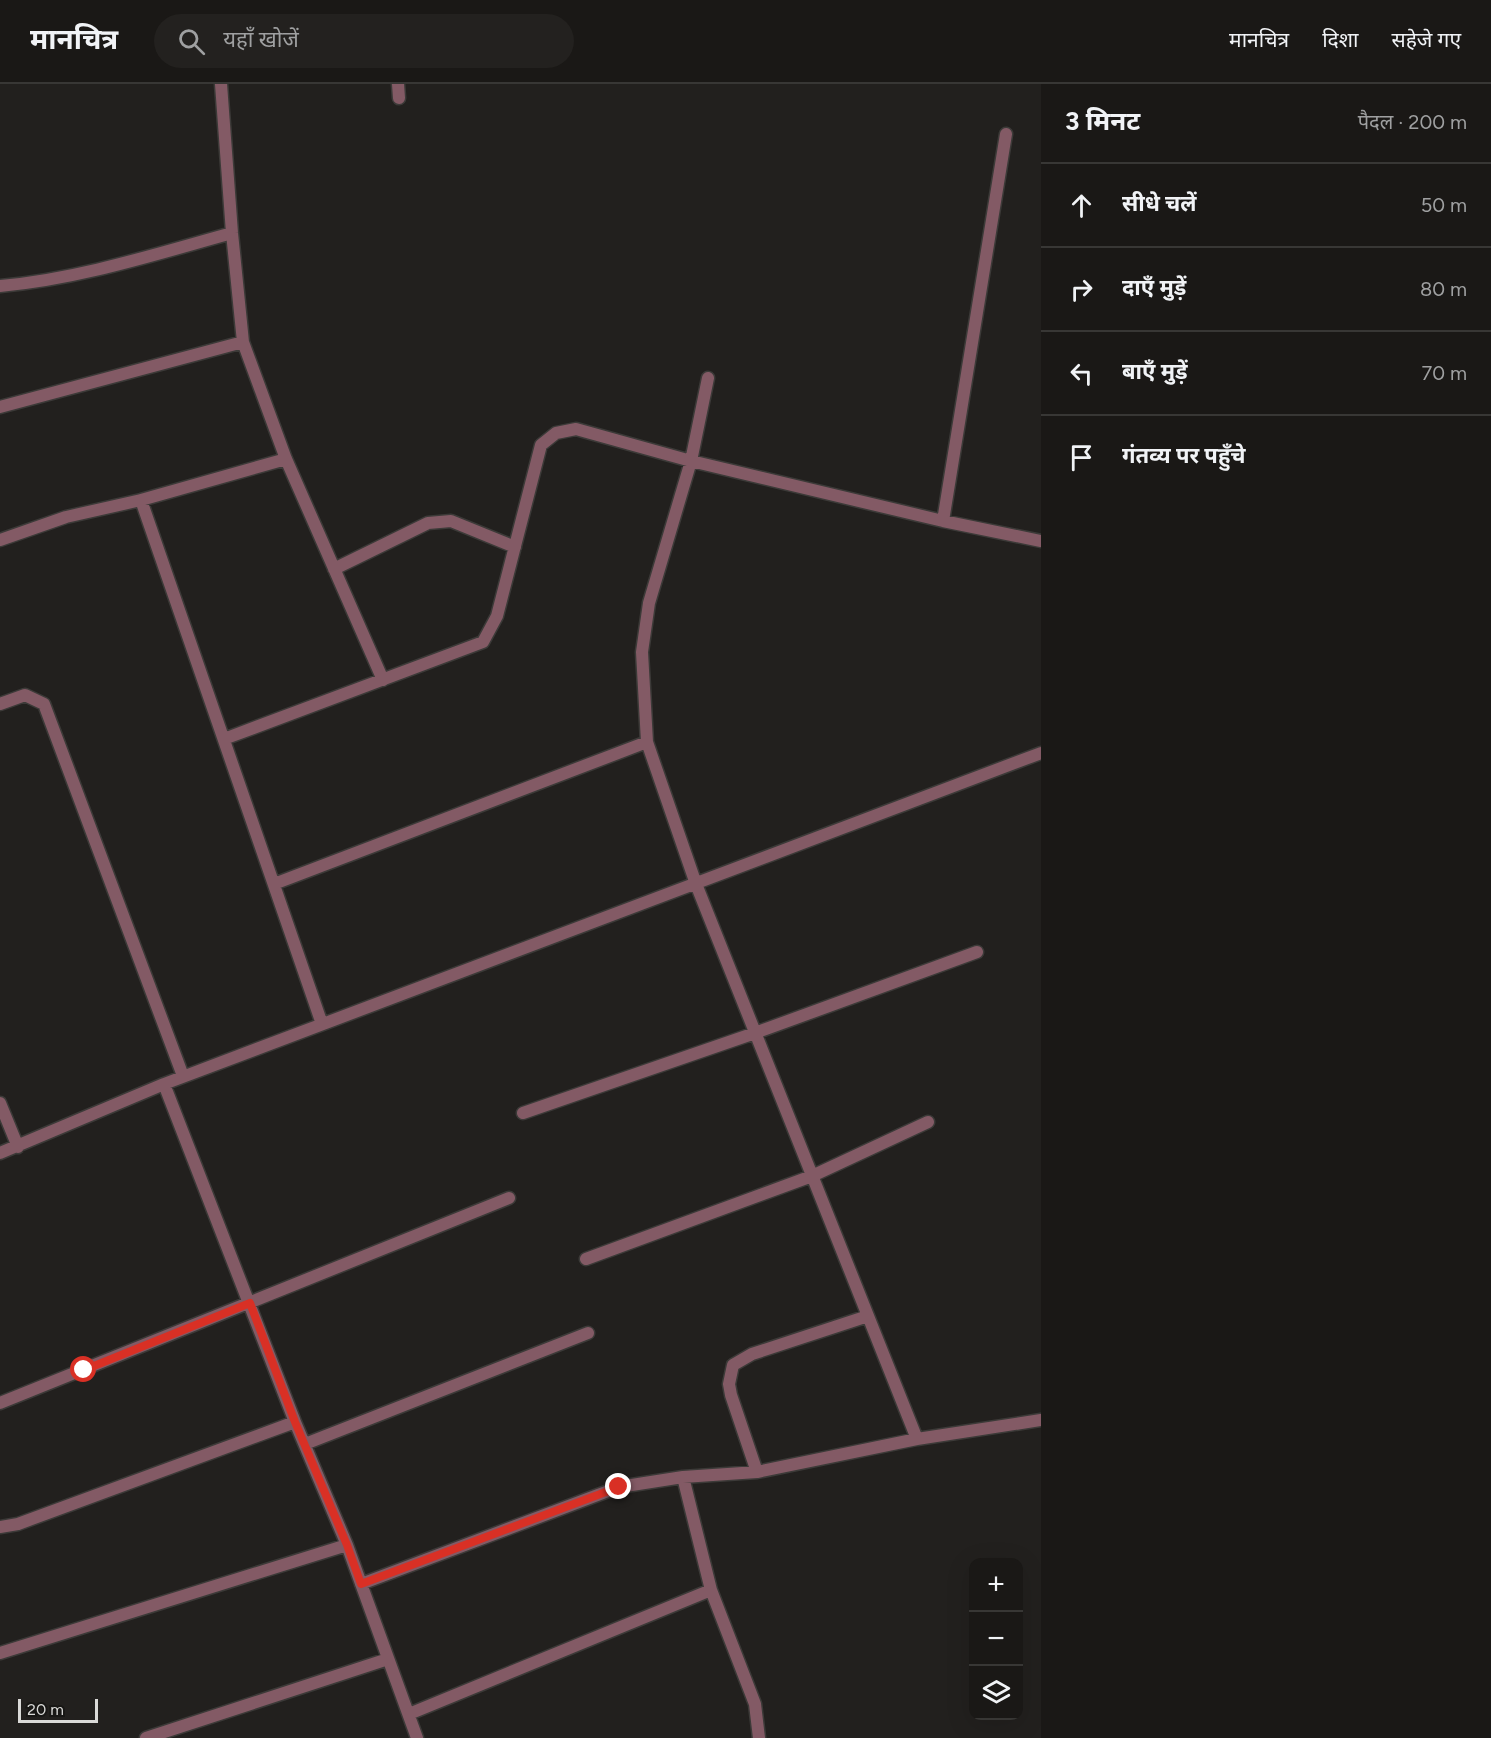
<!DOCTYPE html>
<html lang="hi">
<head>
<meta charset="utf-8">
<style>
	:root { --surface:#1a1816; --page:#23211f; --text:#f1f3f6; --muted:#9fa0a1; --line:#383735 }
	body { margin:0; font-family:Figtree,"Noto Sans Devanagari",sans-serif; background:var(--page); color:var(--text) }
	.controls { position:absolute; right:18px; bottom:18px; display:grid; overflow:hidden; border-radius:12px; box-shadow:0 6px 24px #0002 }
	.controls button { width:54px; height:54px; display:grid; place-items:center; padding:0; border:0; border-bottom:2px solid var(--line); background:var(--surface); color:var(--text); font:30px sans-serif }
	.scale { position:absolute; left:18px; bottom:15px; width:80px; box-sizing:border-box; padding-left:6px; border:3px solid #dadad8; border-top:0; font-size:16px; line-height:21px; white-space:nowrap; color:#dadad8; -webkit-text-stroke:4px #181715; paint-order:stroke }
	.stop { position:absolute; width:18px; height:18px; margin:-14px; border:4px solid #d93025; border-radius:50%; background:#fff }
	.stop.end { background:#d93025; border-color:#fff; box-shadow:0 2px 6px #0008 }
	.list { margin:0; padding:0; list-style:none }
	h2 { display:flex; justify-content:space-between; align-items:center; height:78px; margin:0; padding:0 24px; font-size:26px }
	h2 small { font-size:20px; font-weight:400; color:var(--muted) }
	.list li { display:grid; grid-template-columns:39px 1fr auto; gap:18px; align-items:center; box-sizing:border-box; height:84px; padding:0 24px; border-top:2px solid var(--line) }
	.list b { display:block; font-size:22px; white-space:nowrap }
	.list em { font-size:20px; font-style:normal; color:var(--muted) }
	.icon { flex:none; width:33px; height:33px; fill:none; stroke:currentColor; stroke-width:2; stroke-linecap:round; stroke-linejoin:round }
	.map { position:relative; flex:none; width:1041px; height:1654px; overflow:hidden }
	header { display:flex; align-items:center; gap:36px; box-sizing:border-box; height:84px; padding:0 30px; background:var(--surface); border-bottom:2px solid var(--line) }
	header strong { font-size:28px }
	nav { display:flex; gap:33px; margin-inline-start:auto; font-size:21px }
	.search { width:420px; height:54px; background:var(--page); display:flex; align-items:center; gap:15px; box-sizing:border-box; padding:0 21px; border-radius:33px; color:var(--muted); font-size:22px }
	main { display:flex }
	aside { flex:1; background:var(--surface) }
	.map>svg:first-child { display:block }
	.lines { fill:none; stroke-linecap:round; stroke-linejoin:round }
	.minor-casing { stroke:#3c3a38; stroke-width:15 }
	.minor { stroke:#835a65; stroke-width:12 }
	.route { stroke:#d93025; stroke-width:8 }
</style>
</head>
<body>
<header>
<strong>मानचित्र</strong>
<div class="search"><svg class="icon" aria-label="search" viewBox="0 0 24 24"><circle cx="10" cy="10" r="6"/><path d="M15 15l6 6"/></svg>यहाँ खोजें</div>
<nav><a>मानचित्र</a><a>दिशा</a><a>सहेजे गए</a></nav>
</header>
<main>
<div class="map">
<svg width="1041" height="1654" viewBox="0 0 1041 1654">
	<rect width="100%" height="100%" fill="#22201e"/>
	<g class="lines">
		<g class="minor-casing">
			<path id="minor" d="M 221,0 L 232,149 L 243,258 L 286,375 L 383,596
				M 398,0 L 399,14
				M 0,202 C 79,195 156,170 232,149
				M 708,294 L 691,377 L 649,519 L 642,568 L 647,658 L 696,800 L 917,1355
				M 0,323 L 243,258
				M 141,416 L 322,940
				M 943,437 L 1006,50
				M 0,456 L 66,433 L 141,416 L 286,375
				M 334,485 L 428,439 L 451,437 L 515,463
				M 0,620 L 25,611 L 44,620 L 183,992
				M 224,655 L 483,558 L 497,532 L 541,361 L 556,349 L 576,345 L 691,377 L 943,437 L 1041,457
				M 274,800 L 647,658
				M 164,1000 L 295,1338 L 347,1461 L 417,1654
				M 0,1019 L 18,1063
				M 523,1029 L 755,949 L 977,868
				M 0,1069 L 164,1000 L 1041,669
				M 586,1175 L 812,1092 L 928,1038
				M 0,1319 L 509,1114
				M 305,1360 L 588,1249
				M 757,1388 L 731,1311 L 729,1300 L 733,1281 L 752,1270 L 868,1232
				M 0,1443 L 18,1440 L 295,1338
				M 361,1500 L 619,1403 L 683,1393
				M 0,1569 L 347,1461
				M 409,1630 L 711,1506
				M 146,1654 L 388,1575
				M 759,1654 L 755,1620 L 711,1506 L 683,1393 L 757,1388 L 917,1355 L 1041,1336"/>
		</g>
		<use href="#minor" class="minor"/>
	</g>
	<g class="lines">
		<path class="route" d="M 84,1286 L 250,1219 L 295,1338 L 347,1461 L 361,1500 L 619,1403"/>
	</g>
</svg>
<div class="controls">
<button>+</button>
<button>−</button>
<button><svg class="icon" aria-label="layers" viewBox="0 0 24 24"><path d="M12 4l9 5-9 5-9-5zM3 14l9 5 9-5"/></svg></button>
</div>
<div class="scale">20 m</div>
<div class="stop" style="left:84px;top:1286px"></div>
<div class="stop end" style="left:619px;top:1403px"></div>
</div>
<aside>
<h2>3 मिनट<small>पैदल · 200 m</small></h2>
<ul class="list">
<li><svg class="icon" aria-label="ahead" viewBox="0 0 24 24"><path d="M12 20V5M6 11l6-6 6 6"/></svg><div><b>सीधे चलें</b></div><em>50 m</em></li>
<li><svg class="icon" aria-label="right" viewBox="0 0 24 24"><path d="M7 20v-9h11M14 6l5 5-5 5"/></svg><div><b>दाएँ मुड़ें</b></div><em>80 m</em></li>
<li><svg class="icon" aria-label="left" viewBox="0 0 24 24"><path d="M17 20v-9H6M10 6l-5 5 5 5"/></svg><div><b>बाएँ मुड़ें</b></div><em>70 m</em></li>
<li><svg class="icon" aria-label="arrive" viewBox="0 0 24 24"><path d="M6 21V4h12l-3 4 3 4H6"/></svg><div><b>गंतव्य पर पहुँचे</b></div></li>
</ul>
</aside>
</main>
</body>
</html>
